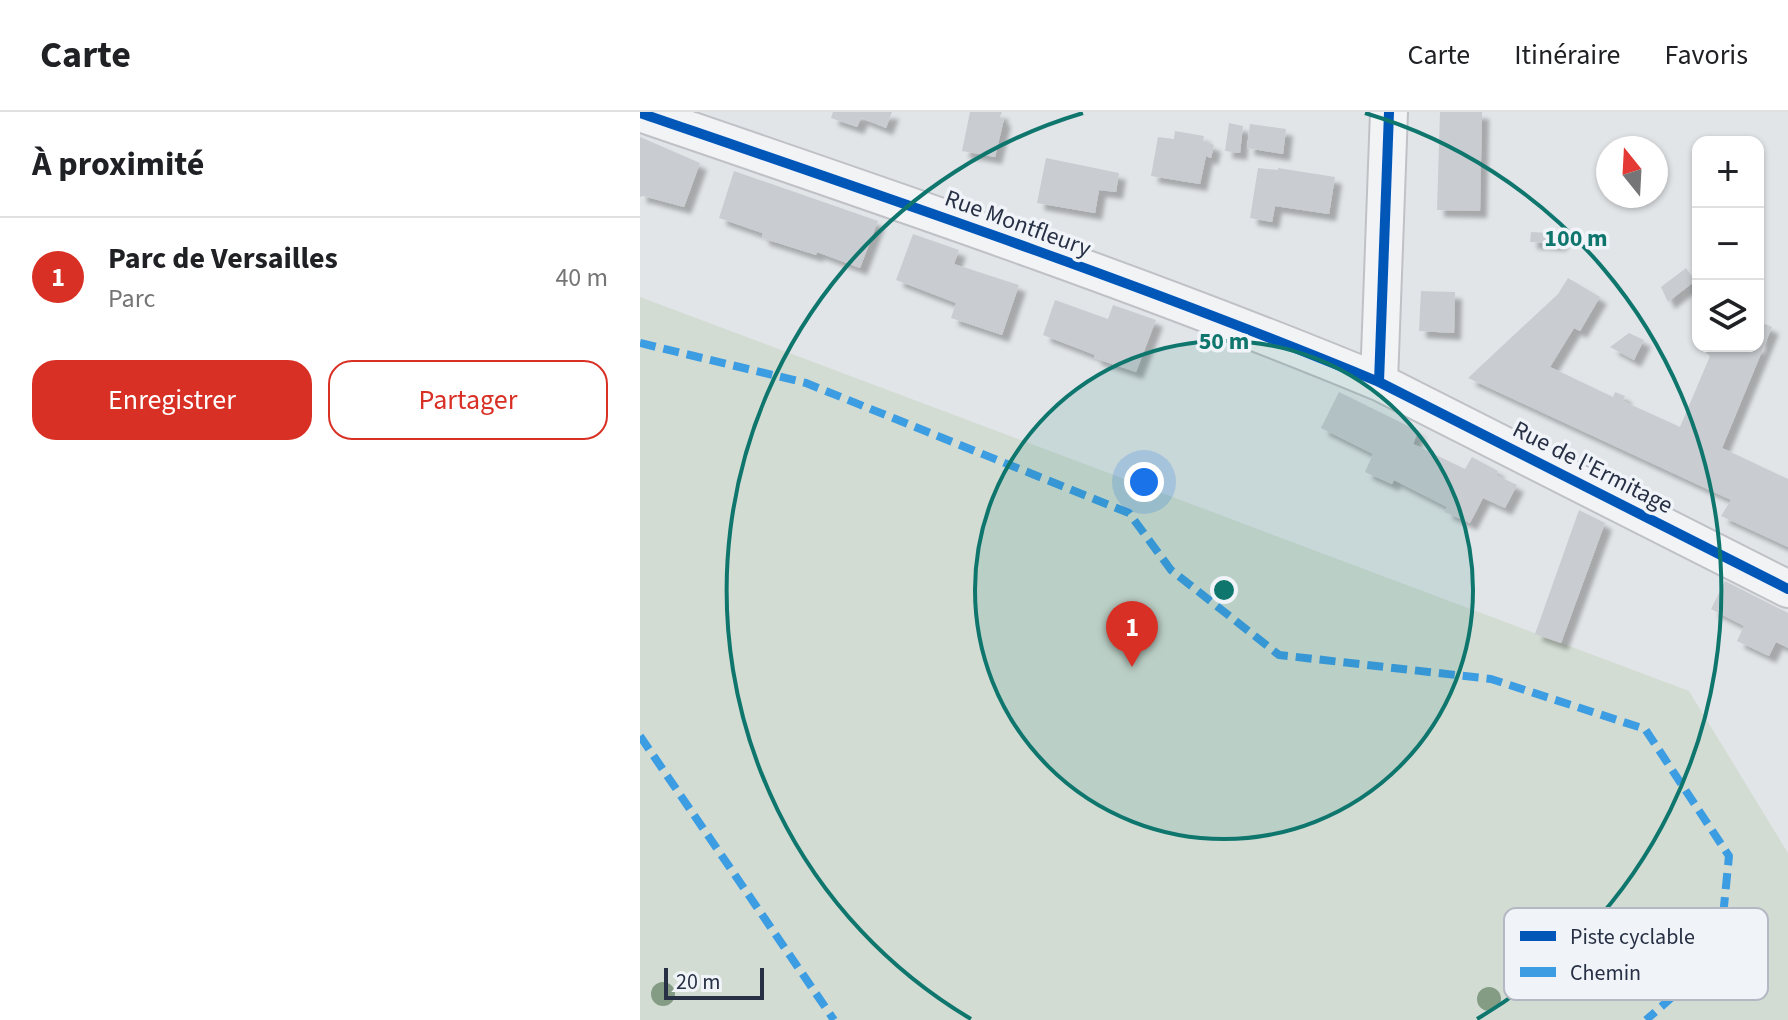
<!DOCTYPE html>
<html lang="fr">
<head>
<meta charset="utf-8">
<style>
	:root { --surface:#fff; --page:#f6f6f6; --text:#202124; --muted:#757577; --line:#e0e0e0; --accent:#d93025 }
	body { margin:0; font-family:"Source Sans 3",sans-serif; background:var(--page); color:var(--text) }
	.controls { position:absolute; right:24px; top:24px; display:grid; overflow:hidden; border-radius:16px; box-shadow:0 2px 6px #0004 }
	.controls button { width:72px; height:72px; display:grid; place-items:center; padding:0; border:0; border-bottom:2px solid var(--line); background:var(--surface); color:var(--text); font:40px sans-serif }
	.compass { position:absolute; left:956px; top:24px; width:72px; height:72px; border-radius:50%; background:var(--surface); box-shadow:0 2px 6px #0004; rotate:342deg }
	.scale { position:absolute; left:24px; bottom:20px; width:100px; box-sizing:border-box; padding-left:8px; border:4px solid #273044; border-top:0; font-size:22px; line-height:28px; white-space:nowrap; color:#273044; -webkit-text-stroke:6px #f0f3f8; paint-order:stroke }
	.you { position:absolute; left:504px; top:370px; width:28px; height:28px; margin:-20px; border:6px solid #fff; border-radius:50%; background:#1a73e8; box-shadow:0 0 0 12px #1a73e833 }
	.badge { display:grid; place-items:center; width:52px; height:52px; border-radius:50%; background:var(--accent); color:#fff; font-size:26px; font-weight:700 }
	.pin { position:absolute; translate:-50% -66px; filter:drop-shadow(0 2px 4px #0008) }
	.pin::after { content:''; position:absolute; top:42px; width:28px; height:24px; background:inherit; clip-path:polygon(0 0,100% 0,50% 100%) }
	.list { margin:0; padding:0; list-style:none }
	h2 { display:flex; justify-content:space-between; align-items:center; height:104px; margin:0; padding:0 32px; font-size:34px }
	h2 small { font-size:26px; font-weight:400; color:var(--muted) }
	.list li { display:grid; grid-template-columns:52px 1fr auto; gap:24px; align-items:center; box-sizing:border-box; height:120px; padding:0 32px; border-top:2px solid var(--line) }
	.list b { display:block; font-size:30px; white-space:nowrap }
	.list p { margin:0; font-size:26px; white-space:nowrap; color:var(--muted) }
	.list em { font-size:26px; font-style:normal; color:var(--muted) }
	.actions { display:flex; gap:16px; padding:24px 32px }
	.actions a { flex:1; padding:18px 0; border:2px solid var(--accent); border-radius:24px; text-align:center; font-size:28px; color:var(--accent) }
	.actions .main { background:var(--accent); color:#fff }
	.icon { flex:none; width:44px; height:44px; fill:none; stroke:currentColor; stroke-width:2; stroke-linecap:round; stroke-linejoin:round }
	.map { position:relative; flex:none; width:1148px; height:908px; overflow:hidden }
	header { display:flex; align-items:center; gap:48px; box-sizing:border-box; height:112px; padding:0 40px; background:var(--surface); border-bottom:2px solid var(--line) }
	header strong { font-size:38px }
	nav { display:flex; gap:44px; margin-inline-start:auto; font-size:28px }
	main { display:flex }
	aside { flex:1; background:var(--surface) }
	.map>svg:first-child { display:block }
	.green { fill:#d2dcd2 }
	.building { fill:#c9ccd0; filter:url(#shadow) }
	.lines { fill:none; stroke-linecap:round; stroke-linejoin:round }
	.minor-casing { stroke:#bfc1c6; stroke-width:40 }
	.minor { stroke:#f2f3f4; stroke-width:36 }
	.quiet { stroke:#3d9de3; stroke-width:8; stroke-dasharray:16 8; stroke-linecap:butt }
	.cycleway-casing { stroke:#f0f3f8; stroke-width:15 }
	.cycleway { stroke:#0057b8; stroke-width:10 }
	.tree { fill:#859c84 }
	.ring { fill:none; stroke:#0f766e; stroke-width:4 }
	.labels { text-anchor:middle; stroke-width:7; stroke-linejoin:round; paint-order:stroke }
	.street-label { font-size:24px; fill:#273044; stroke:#f0f3f8 }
	.key { fill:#f0f3f8; stroke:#b4b8c2; stroke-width:2 }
	.key-label { font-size:22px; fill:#273044 }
	.centre { fill:#0f766e; stroke:#f0f3f8; stroke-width:4 }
	.ring-label { font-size:24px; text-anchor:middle; font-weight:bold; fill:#0f766e; stroke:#f0f3f8; stroke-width:7; stroke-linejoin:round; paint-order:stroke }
</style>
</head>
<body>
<header>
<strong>Carte</strong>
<nav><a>Carte</a><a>Itinéraire</a><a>Favoris</a></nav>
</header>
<main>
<aside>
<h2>À proximité<small></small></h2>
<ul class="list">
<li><span class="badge">1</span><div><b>Parc de Versailles</b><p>Parc</p></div><em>40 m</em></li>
</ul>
<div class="actions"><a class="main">Enregistrer</a><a>Partager</a></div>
</aside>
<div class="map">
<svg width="1148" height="908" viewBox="0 0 1148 908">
	<defs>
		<filter id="shadow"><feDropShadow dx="7" dy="7" stdDeviation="2" flood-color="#0004"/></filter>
	</defs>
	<rect width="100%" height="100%" fill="#e2e5e8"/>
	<path class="green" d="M 0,185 L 1049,579 L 1148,741 L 1148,908 L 0,908 Z"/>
	<path class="building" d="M 193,0 L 252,0 L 246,16 L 221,6 L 217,15 L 191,6 Z
		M 330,0 L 362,0 L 360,5 L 364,7 L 355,45 L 322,39 Z
		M 800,0 L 842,0 L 840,99 L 797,98 Z
		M 589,11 L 603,14 L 600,41 L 585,39 Z
		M 610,12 L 646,17 L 643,42 L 607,36 Z
		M 535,19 L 564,24 L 563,29 L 574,33 L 571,46 L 566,44 L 560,72 L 511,64 L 518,25 L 534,27 Z
		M 0,25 L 60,51 L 44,95 L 3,84 L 0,85 Z
		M 406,46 L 479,61 L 476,80 L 459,78 L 455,101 L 397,91 Z
		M 618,56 L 638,58 L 638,56 L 695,65 L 689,102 L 635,94 L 632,110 L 610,106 Z
		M 94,59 L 238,109 L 220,156 L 177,140 L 176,143 L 122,126 L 122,121 L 79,106 Z
		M 891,120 L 925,122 L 919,132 L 890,130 Z
		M 273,122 L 319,138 L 314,152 L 379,173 L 362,223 L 311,206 L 316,191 L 256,168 Z
		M 1046,156 L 1055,169 L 1028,190 L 1021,175 Z
		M 928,166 L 960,185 L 940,219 L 934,216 L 910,255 L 973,285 L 975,280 L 985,284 L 983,289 L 1040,315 L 1070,244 L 1066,241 L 1069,234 L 1118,234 L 1118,209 L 1132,215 L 1082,336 L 1148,367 L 1148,435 L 1081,404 L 1091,388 L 828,266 L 918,182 Z
		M 781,179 L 815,180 L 814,221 L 779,219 Z
		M 415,188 L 468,207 L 473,193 L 516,208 L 496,260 L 454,246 L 455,243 L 403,223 Z
		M 989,221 L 1004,228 L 994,248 L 970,235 Z
		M 699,280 L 778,319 L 773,332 L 825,357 L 832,345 L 858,359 L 856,363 L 877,373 L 865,396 L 843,386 L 830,411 L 805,400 L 807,395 L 754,368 L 752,372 L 725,360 L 733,342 L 681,316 Z
		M 939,398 L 965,411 L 921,531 L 895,522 Z
		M 1085,469 L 1148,501 L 1148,536 L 1136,530 L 1129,544 L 1097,529 L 1104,514 L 1071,497 Z"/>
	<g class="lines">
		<g class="minor-casing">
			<path id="minor" d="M 0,1 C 248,86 497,170 739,270 L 1148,477
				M 739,270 L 749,0"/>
		</g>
		<use href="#minor" class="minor"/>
		<path class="quiet" d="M 0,231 L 166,271 L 489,401 L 531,458 L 639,543 L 851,567 L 1005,617 L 1089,744 L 1079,844 L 1006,908
			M 0,624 L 194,908"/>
		<g class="cycleway-casing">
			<path id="cycleway" d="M 0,1 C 248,86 497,170 739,270 L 1148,477
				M 739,270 L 749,0"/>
		</g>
		<use href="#cycleway" class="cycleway"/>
	</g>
	<g class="tree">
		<circle cx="23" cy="882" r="12"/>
		<circle cx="849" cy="887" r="12"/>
	</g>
	<circle cx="584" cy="478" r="249" fill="#0f766e" fill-opacity=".12"/>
	<g class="ring">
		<circle cx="584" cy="478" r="249"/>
		<path d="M331 907A498 498 0 0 1 443 1M725 1A498 498 0 0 1 837 907"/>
	</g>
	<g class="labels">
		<g class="street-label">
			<text transform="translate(378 111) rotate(20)" y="8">Rue Montfleury</text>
			<text transform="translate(953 355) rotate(27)" y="8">Rue de l'Ermitage</text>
		</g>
	</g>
	<rect x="864" y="796" width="264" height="92" rx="12" class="key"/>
	<rect x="880" y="819" width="36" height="10" fill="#0057b8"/>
	<rect x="880" y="855" width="36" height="10" fill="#3d9de3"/>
	<g class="key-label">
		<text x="930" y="832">Piste cyclable</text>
		<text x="930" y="868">Chemin</text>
	</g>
	<circle cx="584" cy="478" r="12" class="centre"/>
	<g class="ring-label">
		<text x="936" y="134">100 m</text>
		<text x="584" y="237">50 m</text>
	</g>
</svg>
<div class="controls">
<button>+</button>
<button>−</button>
<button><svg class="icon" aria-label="layers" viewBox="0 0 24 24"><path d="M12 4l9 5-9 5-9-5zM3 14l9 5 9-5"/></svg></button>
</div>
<svg class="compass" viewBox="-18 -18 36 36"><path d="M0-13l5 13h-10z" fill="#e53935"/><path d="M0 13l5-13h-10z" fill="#757577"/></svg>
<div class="scale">20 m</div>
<div class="you"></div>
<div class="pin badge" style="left:492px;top:555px">1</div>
</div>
</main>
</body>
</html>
